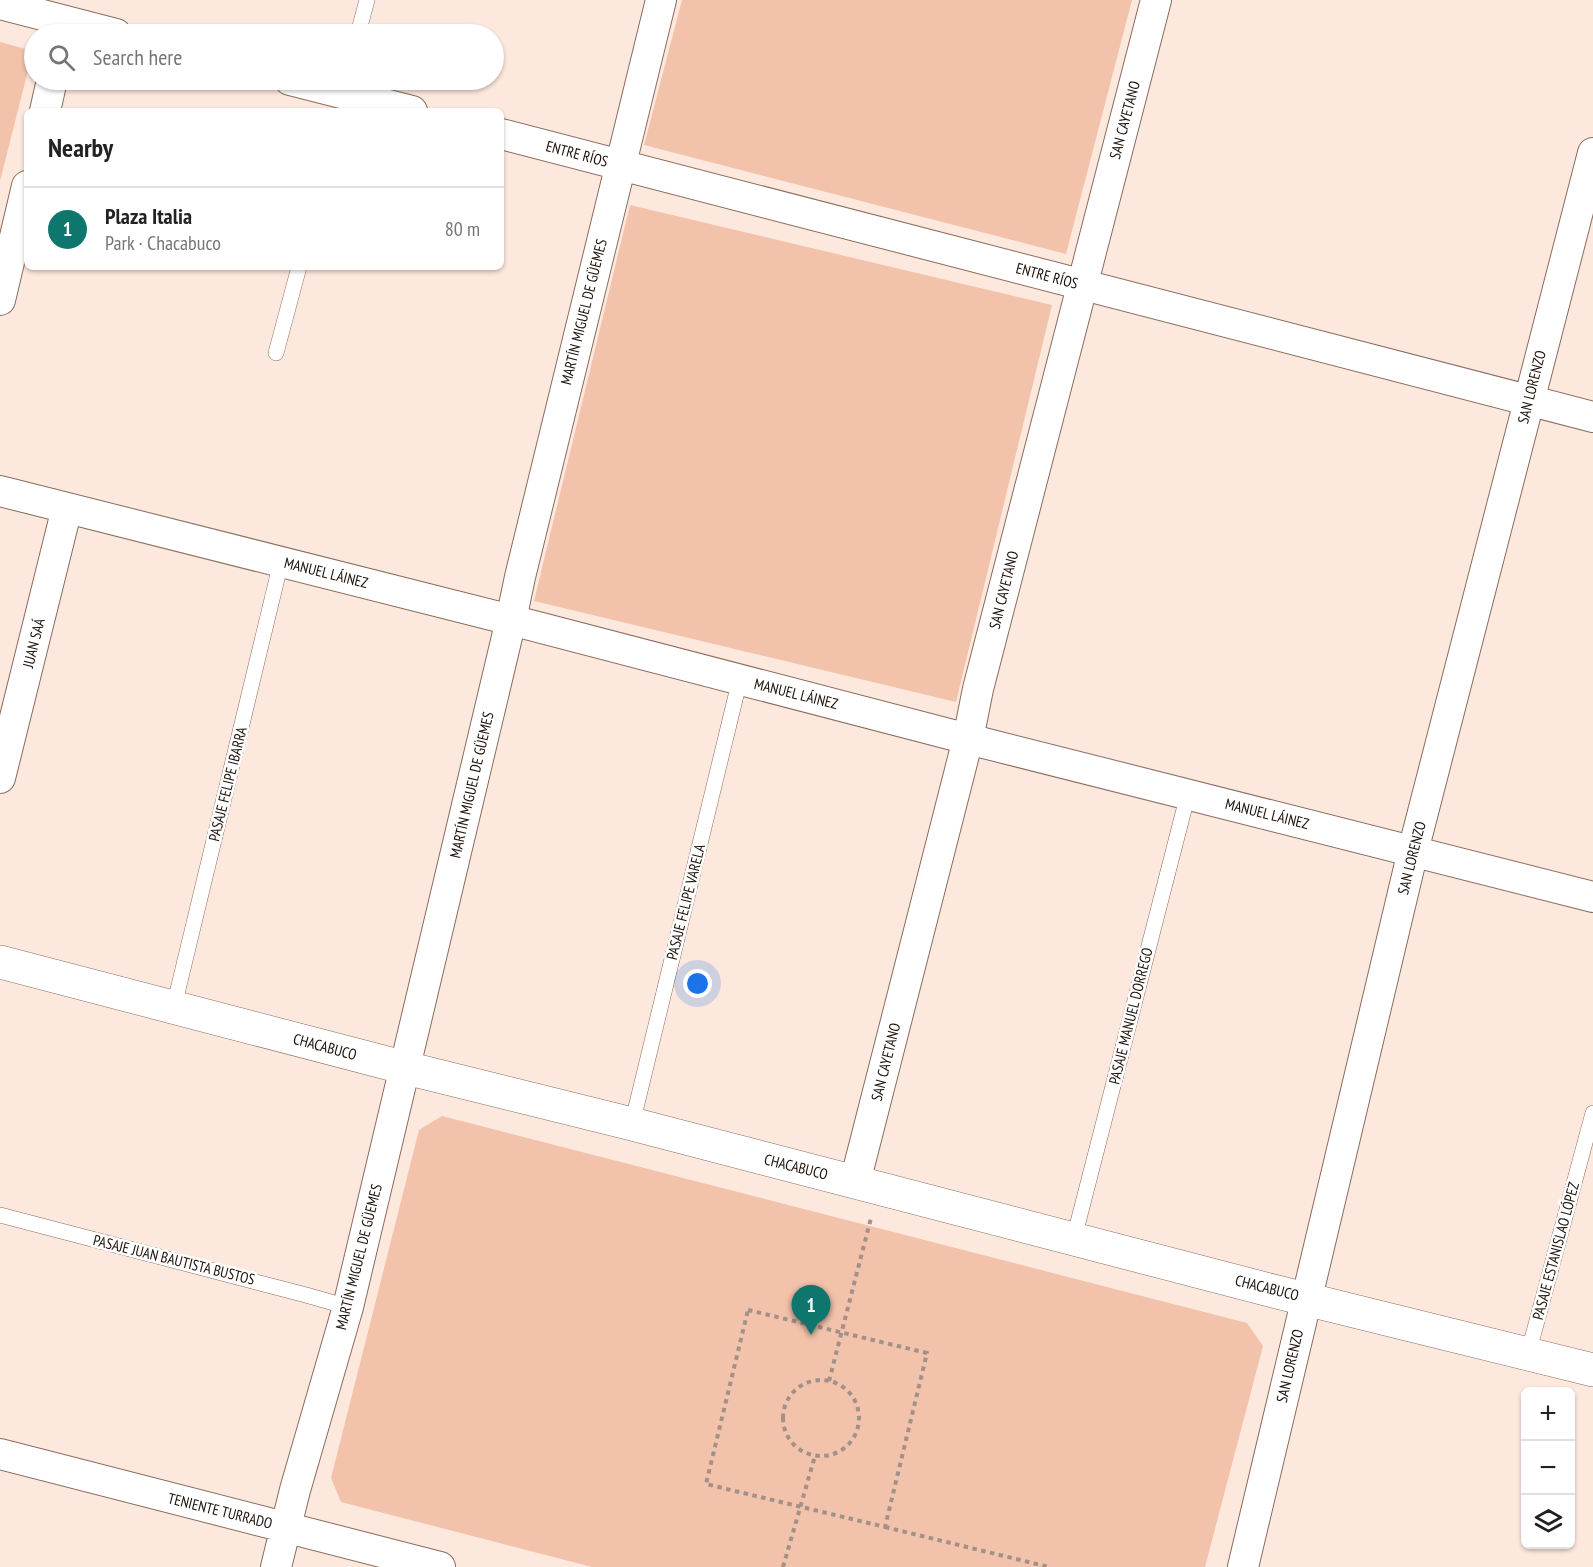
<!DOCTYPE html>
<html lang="en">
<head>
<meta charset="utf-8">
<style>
	:root { --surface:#fff; --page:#f6f6f6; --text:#222; --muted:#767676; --line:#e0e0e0; --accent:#0f766e }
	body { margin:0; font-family:"PT Sans Narrow",sans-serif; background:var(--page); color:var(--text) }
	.controls { position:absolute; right:18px; bottom:18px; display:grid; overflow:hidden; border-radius:9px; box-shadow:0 2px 4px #0004 }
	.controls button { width:54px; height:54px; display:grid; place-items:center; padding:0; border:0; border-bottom:2px solid var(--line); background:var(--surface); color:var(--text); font:30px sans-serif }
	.you { position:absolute; left:698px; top:984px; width:21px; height:21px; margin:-15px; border:4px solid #fff; border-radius:50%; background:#1a73e8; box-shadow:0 0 0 9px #1a73e833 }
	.badge { display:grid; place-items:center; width:39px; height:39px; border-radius:50%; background:var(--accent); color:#fff; font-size:20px; font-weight:700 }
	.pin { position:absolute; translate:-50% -50px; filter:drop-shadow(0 2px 3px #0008) }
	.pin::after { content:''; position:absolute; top:32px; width:21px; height:18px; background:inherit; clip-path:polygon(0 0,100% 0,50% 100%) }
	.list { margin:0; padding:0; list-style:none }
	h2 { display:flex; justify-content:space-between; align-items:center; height:78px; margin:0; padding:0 24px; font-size:26px }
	h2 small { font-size:20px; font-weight:400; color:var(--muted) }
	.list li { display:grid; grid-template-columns:39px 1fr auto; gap:18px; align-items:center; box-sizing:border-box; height:84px; padding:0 24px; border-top:2px solid var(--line) }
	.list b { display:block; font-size:22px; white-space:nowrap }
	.list p { margin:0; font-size:20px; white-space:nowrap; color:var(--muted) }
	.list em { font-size:20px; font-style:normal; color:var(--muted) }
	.icon { flex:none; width:33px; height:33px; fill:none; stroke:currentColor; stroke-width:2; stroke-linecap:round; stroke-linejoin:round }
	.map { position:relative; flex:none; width:1593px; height:1567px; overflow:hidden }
	.search { position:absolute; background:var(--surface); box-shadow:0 2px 4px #0004; left:24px; top:24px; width:480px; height:66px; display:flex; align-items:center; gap:15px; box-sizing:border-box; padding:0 21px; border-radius:33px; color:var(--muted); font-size:22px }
	.panel { position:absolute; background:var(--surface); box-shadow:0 2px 4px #0004; left:24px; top:108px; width:480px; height:162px; border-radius:9px }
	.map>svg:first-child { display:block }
	.green { fill:#f3c2ab }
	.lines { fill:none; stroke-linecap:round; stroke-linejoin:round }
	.lane-casing { stroke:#8a6c5d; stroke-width:16 }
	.street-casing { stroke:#8a6c5d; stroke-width:32 }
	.secondary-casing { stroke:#8a6c5d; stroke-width:34 }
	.path { stroke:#a29189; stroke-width:4; stroke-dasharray:4.5 4.5; stroke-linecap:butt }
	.lane { stroke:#fff; stroke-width:15 }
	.street { stroke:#fff; stroke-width:30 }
	.secondary { stroke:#fff; stroke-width:33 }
	.labels { text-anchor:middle; stroke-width:5; stroke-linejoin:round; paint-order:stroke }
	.street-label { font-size:15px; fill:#1c110b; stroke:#fff }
</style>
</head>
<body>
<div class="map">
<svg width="1593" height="1567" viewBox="0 0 1593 1567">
	<rect width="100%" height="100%" fill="#fde8de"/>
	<path class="green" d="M 682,0 L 1132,0 L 1066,254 L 644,145 Z
		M 0,42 L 33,51 L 0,181 Z
		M 630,205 L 1052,305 L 956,702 L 534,601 Z
		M 442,1116 L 1247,1323 L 1263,1346 L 1205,1567 L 592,1567 L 341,1502 L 331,1478 L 419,1130 Z"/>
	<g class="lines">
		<g class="lane-casing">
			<path id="lane" d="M 358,34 L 367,0
				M 276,353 L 299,267
				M 174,1006 L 281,562
				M 632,1124 L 740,679
				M 0,1215 L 306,1295 L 348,1307
				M 1074,1238 L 1188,794
				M 1528,1354 L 1593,1113"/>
		</g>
		<g class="street-casing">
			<path id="street" d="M 0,4 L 116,34
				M 290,80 L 412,111
				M 45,111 L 52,80
				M 501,134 L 1593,417
				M 0,300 L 27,186
				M 0,491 L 511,620 L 968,739 L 1593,897
				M 0,778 L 67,508
				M 855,1182 L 968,739 L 978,689 L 1156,0
				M 0,1454 L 440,1567
				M 276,1567 L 295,1490 L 348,1307 L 511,620 L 520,577 L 661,0
				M 1243,1567 L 1413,851 L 1593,153"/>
		</g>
		<g class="secondary-casing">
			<path id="secondary" d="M 0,962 L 406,1068 L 632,1124 L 1277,1292 L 1593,1370"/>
		</g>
		<path class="path" d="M 748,1310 L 927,1353 L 885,1527 L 706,1484 Z
			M783 1418a38 38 0 1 1 76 0a38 38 0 1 1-76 0Z
			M 829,1381 L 871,1218
			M 885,1527 L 1049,1567
			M 783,1567 L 815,1456"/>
		<use href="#lane" class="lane"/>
		<use href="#street" class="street"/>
		<use href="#secondary" class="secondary"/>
	</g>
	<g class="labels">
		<g class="street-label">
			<text transform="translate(1125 120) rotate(-75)" y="5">SAN CAYETANO</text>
			<text transform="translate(577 154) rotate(15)" y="5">ENTRE RÍOS</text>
			<text transform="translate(1047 276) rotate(15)" y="5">ENTRE RÍOS</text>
			<text transform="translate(584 312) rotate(-76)" y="5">MARTÍN MIGUEL DE GÜEMES</text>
			<text transform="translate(1532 387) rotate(-76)" y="5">SAN LORENZO</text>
			<text transform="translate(326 573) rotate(14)" y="5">MANUEL LÁINEZ</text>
			<text transform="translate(1004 590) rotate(-76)" y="5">SAN CAYETANO</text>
			<text transform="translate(34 643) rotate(-76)" y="5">JUAN SAÁ</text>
			<text transform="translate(796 694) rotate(14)" y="5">MANUEL LÁINEZ</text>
			<text transform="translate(228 784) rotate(-76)" y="5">PASAJE FELIPE IBARRA</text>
			<text transform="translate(472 785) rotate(-77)" y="5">MARTÍN MIGUEL DE GÜEMES</text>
			<text transform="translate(1267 814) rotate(14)" y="5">MANUEL LÁINEZ</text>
			<text transform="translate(1412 858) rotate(-76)" y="5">SAN LORENZO</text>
			<text transform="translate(686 902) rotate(-76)" y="5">PASAJE FELIPE VARELA</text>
			<text transform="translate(1131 1016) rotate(-76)" y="5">PASAJE MANUEL DORREGO</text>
			<text transform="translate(325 1047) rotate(15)" y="5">CHACABUCO</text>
			<text transform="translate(886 1062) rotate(-76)" y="5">SAN CAYETANO</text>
			<text transform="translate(796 1167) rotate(14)" y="5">CHACABUCO</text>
			<text transform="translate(1556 1251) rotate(-75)" y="5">PASAJE ESTANISLAO LÓPEZ</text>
			<text transform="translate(359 1257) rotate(-76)" y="5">MARTÍN MIGUEL DE GÜEMES</text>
			<text transform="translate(174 1260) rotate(14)" y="5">PASAJE JUAN BAUTISTA BUSTOS</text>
			<text transform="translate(1267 1288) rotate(14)" y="5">CHACABUCO</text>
			<text transform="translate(1290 1366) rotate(-77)" y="5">SAN LORENZO</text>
			<text transform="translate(220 1511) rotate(14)" y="5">TENIENTE TURRADO</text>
		</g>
	</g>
</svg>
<div class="controls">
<button>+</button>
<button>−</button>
<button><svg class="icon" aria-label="layers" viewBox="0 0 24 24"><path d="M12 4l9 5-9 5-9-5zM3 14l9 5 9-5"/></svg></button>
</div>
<div class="you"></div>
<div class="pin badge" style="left:811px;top:1335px">1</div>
<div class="search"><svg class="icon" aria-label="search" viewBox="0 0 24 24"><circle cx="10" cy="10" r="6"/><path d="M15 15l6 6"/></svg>Search here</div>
<section class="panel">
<h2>Nearby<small></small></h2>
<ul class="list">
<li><span class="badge">1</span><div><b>Plaza Italia</b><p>Park · Chacabuco</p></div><em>80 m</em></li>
</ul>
</section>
</div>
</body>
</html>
